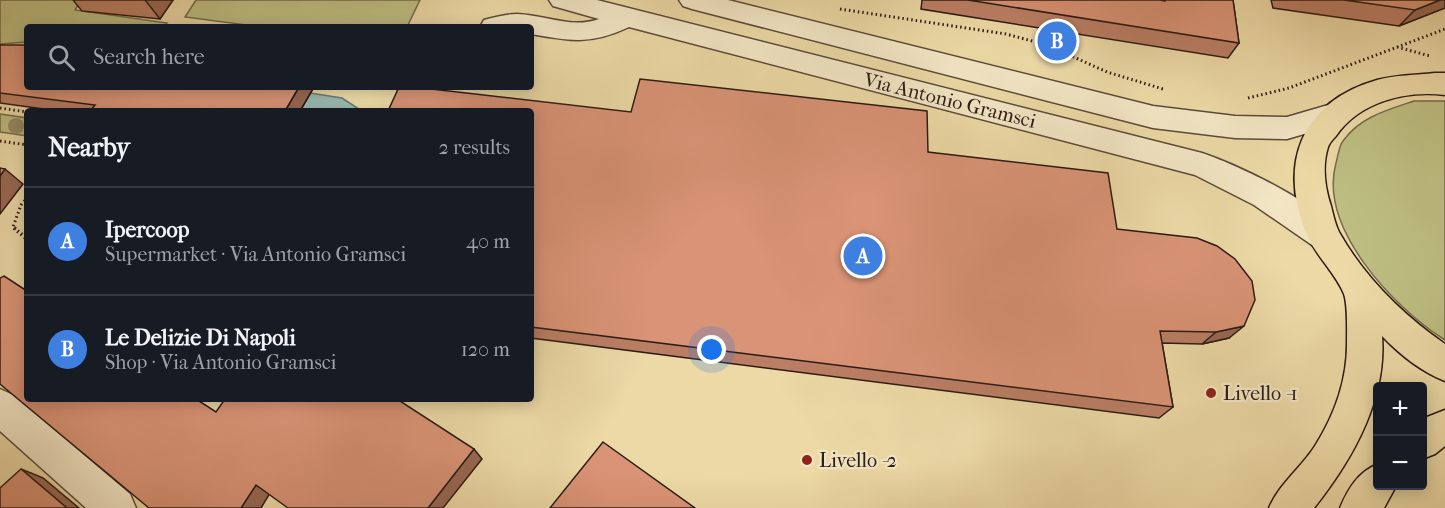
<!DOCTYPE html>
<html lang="en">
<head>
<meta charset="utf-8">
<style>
	:root { --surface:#171b24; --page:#20242c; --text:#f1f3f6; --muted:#9ea1a6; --line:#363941; --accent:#0b8043 }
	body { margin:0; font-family:"IM FELL French Canon",serif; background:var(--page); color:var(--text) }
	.controls { position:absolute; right:18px; bottom:18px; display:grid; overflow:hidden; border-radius:6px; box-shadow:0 3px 15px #0003 }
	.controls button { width:54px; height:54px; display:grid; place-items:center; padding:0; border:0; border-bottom:2px solid var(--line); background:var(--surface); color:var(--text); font:30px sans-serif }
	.you { position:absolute; left:712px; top:350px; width:21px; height:21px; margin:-15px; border:4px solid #fff; border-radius:50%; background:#1a73e8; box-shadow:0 0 0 9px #1a73e833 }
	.badge { display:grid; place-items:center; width:39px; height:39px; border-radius:50%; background:var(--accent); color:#fff; font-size:20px; font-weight:700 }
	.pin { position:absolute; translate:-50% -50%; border:3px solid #fff; box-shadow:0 2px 6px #0006 }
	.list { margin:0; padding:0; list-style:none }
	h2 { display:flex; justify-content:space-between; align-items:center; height:78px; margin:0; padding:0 24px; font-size:26px }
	h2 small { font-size:20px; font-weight:400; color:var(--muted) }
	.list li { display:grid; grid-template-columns:39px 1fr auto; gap:18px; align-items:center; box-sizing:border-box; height:108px; padding:0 24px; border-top:2px solid var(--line) }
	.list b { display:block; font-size:22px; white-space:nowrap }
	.list p { margin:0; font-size:20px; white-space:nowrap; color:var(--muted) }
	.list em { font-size:20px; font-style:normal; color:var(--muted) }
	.icon { flex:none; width:33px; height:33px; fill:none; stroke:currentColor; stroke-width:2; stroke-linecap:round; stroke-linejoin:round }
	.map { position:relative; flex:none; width:1445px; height:508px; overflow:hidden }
	.search { position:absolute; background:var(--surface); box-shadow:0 3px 15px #0003; left:24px; top:24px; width:510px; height:66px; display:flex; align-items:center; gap:15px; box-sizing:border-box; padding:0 21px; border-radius:6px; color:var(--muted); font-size:22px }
	.panel { position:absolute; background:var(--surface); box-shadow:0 3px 15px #0003; left:24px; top:108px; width:510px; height:294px; border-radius:6px }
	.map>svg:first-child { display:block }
	.green { fill:#bebe82; stroke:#746c4b; stroke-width:1.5 }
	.water { fill:#9ab9af; stroke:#6e7a71; stroke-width:1.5 }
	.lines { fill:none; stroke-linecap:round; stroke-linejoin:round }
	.minor-casing { stroke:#5b4a38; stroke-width:3 }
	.major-casing { stroke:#2b1b14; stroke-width:3 }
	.path-far1 { stroke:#2b1b14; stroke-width:3; stroke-dasharray:1.5 3; stroke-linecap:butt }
	.path { stroke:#2b1b14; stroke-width:4; stroke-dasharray:1.5 3; stroke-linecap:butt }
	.minor { fill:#f3e6c5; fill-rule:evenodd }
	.major { fill:#ecd9a6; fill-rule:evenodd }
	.tree { fill:#9a8b68 }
	.wall { fill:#bb7e65; stroke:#2b1b14; stroke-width:1.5 }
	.shaded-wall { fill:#986753; stroke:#2b1b14; stroke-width:1.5 }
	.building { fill:#d99376; stroke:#2b1b14; stroke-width:1.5 }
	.poi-dot { fill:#8f2418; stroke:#f3e6c5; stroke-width:2 }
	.labels { text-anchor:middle; stroke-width:4.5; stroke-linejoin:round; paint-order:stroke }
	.street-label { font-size:20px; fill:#2b1b14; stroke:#f3e6c5 }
	.poi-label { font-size:20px; fill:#2b1b14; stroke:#f3e6c5; text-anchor:start }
</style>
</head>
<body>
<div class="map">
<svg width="1445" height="508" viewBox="0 0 1445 508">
	<rect width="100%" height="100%" fill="#ecd9a6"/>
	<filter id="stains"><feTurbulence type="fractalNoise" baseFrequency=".00333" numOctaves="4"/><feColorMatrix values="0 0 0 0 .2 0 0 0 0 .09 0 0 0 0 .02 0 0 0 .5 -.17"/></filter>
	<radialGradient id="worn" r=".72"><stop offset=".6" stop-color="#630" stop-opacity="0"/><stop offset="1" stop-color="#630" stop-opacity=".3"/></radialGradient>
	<path class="green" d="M 0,0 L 81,0 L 75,10 L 167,23 L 163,27 L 27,27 L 27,42 L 0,44 Z
		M 196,0 L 420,0 L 407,27 L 262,27 L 185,17 Z
		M 1414,101 L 1445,101 L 1445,340 C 1394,308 1318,228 1336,163 C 1338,156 1339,146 1343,141 C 1360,117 1387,110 1414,101 Z
		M 0,114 L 27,118 L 27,136 L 0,132 Z"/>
	<path class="water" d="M 310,93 L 342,98 L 362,111 L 300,111 Z"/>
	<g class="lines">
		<g class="minor-casing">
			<path id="minor" d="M 549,0 L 597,0 L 1202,153 C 1235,164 1324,205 1339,235 L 1334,245 L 1323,249 L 1312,245 L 1254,205 L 1195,175 L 629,27 C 591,45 571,41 531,34 L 531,27 L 480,27 L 484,20 C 495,17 506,14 517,14 C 545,15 572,29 599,19 L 553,6 Z
				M 679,0 L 728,0 L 1153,106 L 1235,116 L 1287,117 L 1335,103 L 1345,106 L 1350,114 L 1345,122 L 1287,139 L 1235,138 L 1153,128 L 692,9 L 683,6 Z
				M 0,389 L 13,395 L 130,494 L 136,508 L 86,508 L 0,431 Z"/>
		</g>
		<g class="major-casing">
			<path id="major" d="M 1435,73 L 1445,73 L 1445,95 C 1405,90 1359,102 1336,136 C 1333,139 1329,144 1328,147 C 1322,166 1325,188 1331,206 C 1333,214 1335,224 1339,232 C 1365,278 1402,314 1445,344 L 1445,381 C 1422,372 1399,354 1382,336 C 1387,399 1353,459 1314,508 L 1269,508 C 1279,484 1301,468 1315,446 C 1334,416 1347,381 1347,344 C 1347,332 1348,305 1344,294 C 1336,274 1317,257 1308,237 C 1277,166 1300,102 1377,80 C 1395,75 1416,75 1435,73 Z
				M 1445,410 L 1445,446 L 1435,454 L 1422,459 L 1422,419 Z
				M 1378,464 L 1378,486 L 1396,486 L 1384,508 L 1340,508 C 1348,489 1358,472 1378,464 Z"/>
		</g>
		<path class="path-far1" d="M 840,9 L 1006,34 L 1047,45 L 1107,72 L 1163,89
			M 167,27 L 169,24
			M 1397,47 L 1430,56
			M 1248,98 L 1289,88 L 1445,29
			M 0,108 L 27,112
			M 0,141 L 27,145
			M 16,229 L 13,227 L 21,205 L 27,198"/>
		<path class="path" d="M 14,228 L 27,239"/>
		<use href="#minor" class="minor"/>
		<use href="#major" class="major"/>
	</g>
	<circle class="tree" cx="16" cy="126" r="8"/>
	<path class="wall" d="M 73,0 L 173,0 L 160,19 L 82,11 Z
		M 922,0 L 1233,0 L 1239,43 L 1228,58 L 921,9 Z
		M 1271,0 L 1445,0 L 1445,8 L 1399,26 L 1273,8 Z
		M 0,45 L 314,87 L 300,111 L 58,111 L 0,103 Z
		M 531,111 L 928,152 L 1117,229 L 1229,338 L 1202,344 L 1162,343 L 1173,407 L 1159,418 L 531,338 Z"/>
	<path class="shaded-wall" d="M 145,0 L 173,0 L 160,19 Z
		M 1440,0 L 1445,0 L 1445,8 L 1399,26 L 1415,10 Z
		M 299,87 L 314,87 L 300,111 L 285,111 Z
		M 5,169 L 23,184 L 0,214 L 0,176 Z
		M 1244,326 L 1229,338 L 1202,344 L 1216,332 Z
		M 474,449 L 482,459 L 443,508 L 428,508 Z
		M 21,469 L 43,478 L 79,508 L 67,508 Z
		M 256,485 L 270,493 L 261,508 L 241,508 Z"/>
	<path class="building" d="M 968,0 L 1160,0 L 1165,1 L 1165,0 L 1233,0 L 1239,43 Z
		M 1344,0 L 1440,0 L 1415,10 Z
		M 0,45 L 27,45 L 27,87 L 299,87 L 285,111 L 90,111 L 95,105 L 0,93 Z
		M 640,79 L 927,111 L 928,152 L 1108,173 L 1117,229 L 1197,238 L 1217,246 L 1235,259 L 1252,281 L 1255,300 L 1244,326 L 1216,332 L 1160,331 L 1173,407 L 531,327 L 531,111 L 388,111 L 399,87 L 414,87 L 631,112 Z
		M 0,168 L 5,169 L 0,176 Z
		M 4,276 L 27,291 L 27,399 L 196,399 L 216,412 L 225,399 L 397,399 L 474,449 L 428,508 L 288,508 L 256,485 L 241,508 L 149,508 L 0,384 L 0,278 Z
		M 603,442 L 695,508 L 550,508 Z
		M 21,469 L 67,508 L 0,508 L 0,488 Z"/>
	<g class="poi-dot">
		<circle cx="1211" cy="393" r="6"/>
		<circle cx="807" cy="460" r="6"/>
	</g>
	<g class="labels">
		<g class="street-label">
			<text transform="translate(950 100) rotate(14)" y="7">Via Antonio Gramsci</text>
		</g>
		<g class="poi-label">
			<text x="1223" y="400">Livello -1</text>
			<text x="819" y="467">Livello -2</text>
		</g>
	</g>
	<rect width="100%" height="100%" filter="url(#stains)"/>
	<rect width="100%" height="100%" fill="url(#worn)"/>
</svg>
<div class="controls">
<button>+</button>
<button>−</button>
</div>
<div class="you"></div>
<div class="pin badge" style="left:863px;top:256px;background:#3f7fe0">A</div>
<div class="pin badge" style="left:1057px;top:41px;background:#3f7fe0">B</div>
<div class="search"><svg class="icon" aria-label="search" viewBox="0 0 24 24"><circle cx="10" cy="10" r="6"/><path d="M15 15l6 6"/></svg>Search here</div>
<section class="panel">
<h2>Nearby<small>2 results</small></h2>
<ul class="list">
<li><span class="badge" style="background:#3f7fe0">A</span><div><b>Ipercoop</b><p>Supermarket · Via Antonio Gramsci</p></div><em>40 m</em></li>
<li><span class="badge" style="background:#3f7fe0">B</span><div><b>Le Delizie Di Napoli</b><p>Shop · Via Antonio Gramsci</p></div><em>120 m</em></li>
</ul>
</section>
</div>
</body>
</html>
